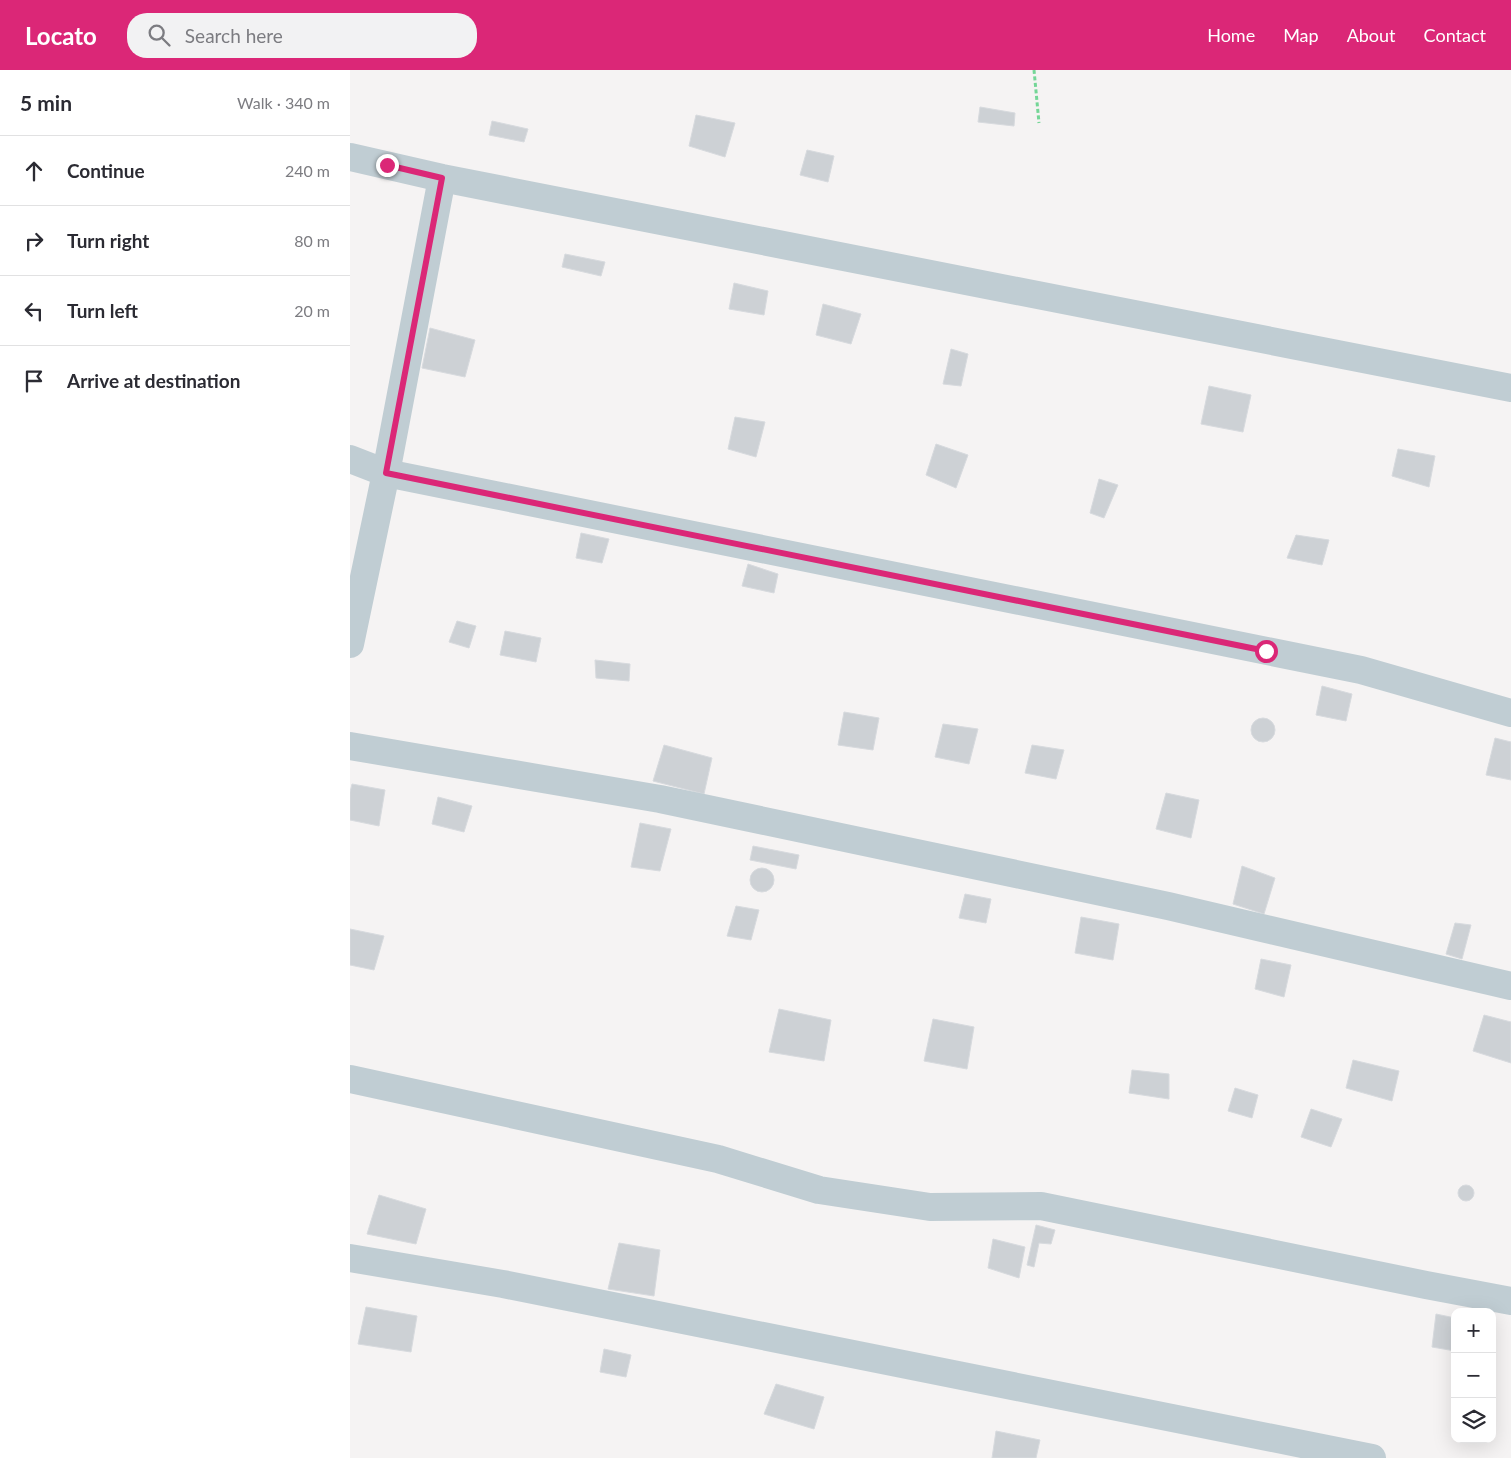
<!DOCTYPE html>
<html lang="en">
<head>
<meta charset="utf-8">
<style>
	:root { --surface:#fff; --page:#f2f2f3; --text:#2b2b33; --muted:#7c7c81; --line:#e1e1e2; --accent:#db2777 }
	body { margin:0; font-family:Lato,sans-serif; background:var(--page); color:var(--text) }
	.controls { position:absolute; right:15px; bottom:15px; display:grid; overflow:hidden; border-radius:10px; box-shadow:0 5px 20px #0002 }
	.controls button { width:45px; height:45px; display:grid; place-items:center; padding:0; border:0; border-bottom:1px solid var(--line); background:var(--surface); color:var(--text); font:25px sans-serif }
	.stop { position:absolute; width:15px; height:15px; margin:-11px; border:4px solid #db2777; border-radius:50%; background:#fff }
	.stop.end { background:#db2777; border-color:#fff; box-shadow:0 1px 5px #0008 }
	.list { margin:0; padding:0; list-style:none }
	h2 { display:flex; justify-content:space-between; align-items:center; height:65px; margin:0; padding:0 20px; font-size:21px }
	h2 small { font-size:16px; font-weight:400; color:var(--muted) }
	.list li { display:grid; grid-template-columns:32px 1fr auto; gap:15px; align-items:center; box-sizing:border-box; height:70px; padding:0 20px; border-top:1px solid var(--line) }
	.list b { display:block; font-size:19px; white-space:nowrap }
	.list em { font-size:16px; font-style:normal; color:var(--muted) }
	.icon { flex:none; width:28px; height:28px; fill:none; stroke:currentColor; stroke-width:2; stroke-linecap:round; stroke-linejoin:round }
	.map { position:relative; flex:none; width:1161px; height:1388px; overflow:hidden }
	header { display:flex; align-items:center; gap:30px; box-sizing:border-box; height:70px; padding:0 25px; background:var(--accent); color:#fff }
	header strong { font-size:24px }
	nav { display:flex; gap:28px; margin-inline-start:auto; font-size:18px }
	.search { width:350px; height:45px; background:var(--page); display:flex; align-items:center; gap:12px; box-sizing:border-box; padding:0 18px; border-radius:20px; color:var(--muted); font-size:19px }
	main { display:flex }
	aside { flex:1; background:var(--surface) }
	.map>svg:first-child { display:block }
	.building { fill:#cdd1d5; stroke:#d7dade }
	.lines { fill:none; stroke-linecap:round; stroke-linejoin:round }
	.path { stroke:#74d697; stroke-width:3; stroke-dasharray:4 2.5; stroke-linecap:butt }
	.minor { stroke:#c0cdd3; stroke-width:28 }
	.route { stroke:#db2777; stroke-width:6 }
</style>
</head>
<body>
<header>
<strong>Locato</strong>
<div class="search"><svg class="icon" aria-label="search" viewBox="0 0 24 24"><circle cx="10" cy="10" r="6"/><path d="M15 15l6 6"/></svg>Search here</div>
<nav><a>Home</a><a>Map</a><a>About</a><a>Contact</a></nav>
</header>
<main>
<aside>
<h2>5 min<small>Walk · 340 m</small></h2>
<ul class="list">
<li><svg class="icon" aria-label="ahead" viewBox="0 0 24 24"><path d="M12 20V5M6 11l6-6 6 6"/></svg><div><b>Continue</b></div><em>240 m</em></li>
<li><svg class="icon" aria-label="right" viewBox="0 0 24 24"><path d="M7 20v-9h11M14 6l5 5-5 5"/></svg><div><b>Turn right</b></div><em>80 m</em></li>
<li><svg class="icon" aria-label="left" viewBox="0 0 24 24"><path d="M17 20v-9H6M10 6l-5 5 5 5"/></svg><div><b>Turn left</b></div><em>20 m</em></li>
<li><svg class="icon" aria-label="arrive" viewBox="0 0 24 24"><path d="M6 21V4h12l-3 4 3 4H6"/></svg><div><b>Arrive at destination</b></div></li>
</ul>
</aside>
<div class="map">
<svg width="1161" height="1388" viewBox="0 0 1161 1388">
	<rect width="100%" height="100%" fill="#f5f3f3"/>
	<path class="building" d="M 630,37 L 665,43 L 664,56 L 628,52 Z
		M 346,45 L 385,53 L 375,87 L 339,76 Z
		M 142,51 L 178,59 L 174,72 L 139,65 Z
		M 457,80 L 484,86 L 478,112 L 450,105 Z
		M 215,184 L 255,192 L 251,206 L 212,197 Z
		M 384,213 L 418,221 L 414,245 L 379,239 Z
		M 473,234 L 511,244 L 501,274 L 466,265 Z
		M 80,258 L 125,270 L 115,307 L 72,298 Z
		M 601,279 L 618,284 L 611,316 L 593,314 Z
		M 859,316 L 901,325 L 893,362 L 851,354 Z
		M 385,347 L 415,352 L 406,387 L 378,379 Z
		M 586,374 L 618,385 L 606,418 L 576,405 Z
		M 1048,379 L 1085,386 L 1079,417 L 1042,406 Z
		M 749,409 L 768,415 L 754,448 L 740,443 Z
		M 231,463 L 259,469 L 252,493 L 226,488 Z
		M 946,465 L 979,470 L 972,495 L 937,488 Z
		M 398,494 L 428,504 L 424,523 L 392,516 Z
		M 107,551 L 126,556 L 119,578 L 99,572 Z
		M 155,561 L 191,568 L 186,592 L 150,585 Z
		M 245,590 L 280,594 L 279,611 L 246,608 Z
		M 972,616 L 1002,624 L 996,651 L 966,645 Z
		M 494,642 L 529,648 L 523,680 L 488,675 Z
		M901 660a12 12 0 1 1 24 0a12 12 0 1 1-24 0Z
		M 593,654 L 628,659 L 619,694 L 585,687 Z
		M 1145,668 L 1161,672 L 1161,710 L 1136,705 Z
		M 314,675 L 362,688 L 354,724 L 303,711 Z
		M 682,675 L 714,680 L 706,709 L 675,703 Z
		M 2,714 L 35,720 L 29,756 L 0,750 L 0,722 Z
		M 816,723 L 849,730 L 841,768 L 806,759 Z
		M 88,727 L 122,736 L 114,762 L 82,754 Z
		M 290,753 L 321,759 L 310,801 L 281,797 Z
		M 403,776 L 449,785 L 446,799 L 400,790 Z
		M 892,796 L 925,808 L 914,844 L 883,834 Z
		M400 810a12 12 0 1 1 24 0a12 12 0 1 1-24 0Z
		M 615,824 L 641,829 L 636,853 L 609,848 Z
		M 386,836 L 409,840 L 401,870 L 377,866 Z
		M 731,847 L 769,854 L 763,890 L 725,883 Z
		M 1105,853 L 1121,855 L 1112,889 L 1096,884 Z
		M 0,859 L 34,866 L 24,900 L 0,895 Z
		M 911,889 L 941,895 L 934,927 L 905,919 Z
		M 429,939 L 481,950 L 474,991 L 419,982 Z
		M 1134,945 L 1161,952 L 1161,993 L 1123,981 Z
		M 583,949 L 624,957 L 617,999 L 574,991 Z
		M 1003,990 L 1049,1001 L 1042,1031 L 996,1018 Z
		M 782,1000 L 819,1004 L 819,1029 L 779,1023 Z
		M 885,1018 L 908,1025 L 902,1048 L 878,1041 Z
		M 961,1039 L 992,1049 L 981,1077 L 951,1067 Z
		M1108 1123a8 8 0 1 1 16 0a8 8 0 1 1-16 0Z
		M 29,1125 L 76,1139 L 66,1174 L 17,1164 Z
		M 686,1155 L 705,1160 L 701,1174 L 689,1173 L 684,1197 L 677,1195 Z
		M 643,1169 L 675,1177 L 669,1208 L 638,1198 Z
		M 269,1173 L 310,1180 L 304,1226 L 258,1219 Z
		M 16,1237 L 67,1246 L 61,1282 L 8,1274 Z
		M 1086,1244 L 1105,1248 L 1105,1281 L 1082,1277 Z
		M 254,1279 L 281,1285 L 276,1307 L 250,1302 Z
		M 426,1314 L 474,1327 L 464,1359 L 414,1344 Z
		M 646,1361 L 690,1370 L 686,1388 L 642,1388 Z"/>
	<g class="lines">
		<path class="path" d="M 684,0 L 689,53"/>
		<path class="minor" d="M 0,87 L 92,108 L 1161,318
			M 0,389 L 36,403 L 1011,600 L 1161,643
			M 0,574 L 36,403 L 92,108
			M 0,676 L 310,729 L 818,836 L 1161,916
			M 0,1009 L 368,1089 L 469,1120 L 580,1137 L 691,1136 L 1076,1215 L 1161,1231
			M 0,1188 L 153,1214 L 1022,1388"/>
	</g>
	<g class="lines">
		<path class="route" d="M 37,95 L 92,108 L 36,403 L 916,581"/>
	</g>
</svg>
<div class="controls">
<button>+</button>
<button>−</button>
<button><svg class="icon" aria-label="layers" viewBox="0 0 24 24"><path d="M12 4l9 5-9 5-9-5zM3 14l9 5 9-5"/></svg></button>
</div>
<div class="stop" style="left:916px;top:581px"></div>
<div class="stop end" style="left:37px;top:95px"></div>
</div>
</main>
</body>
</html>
